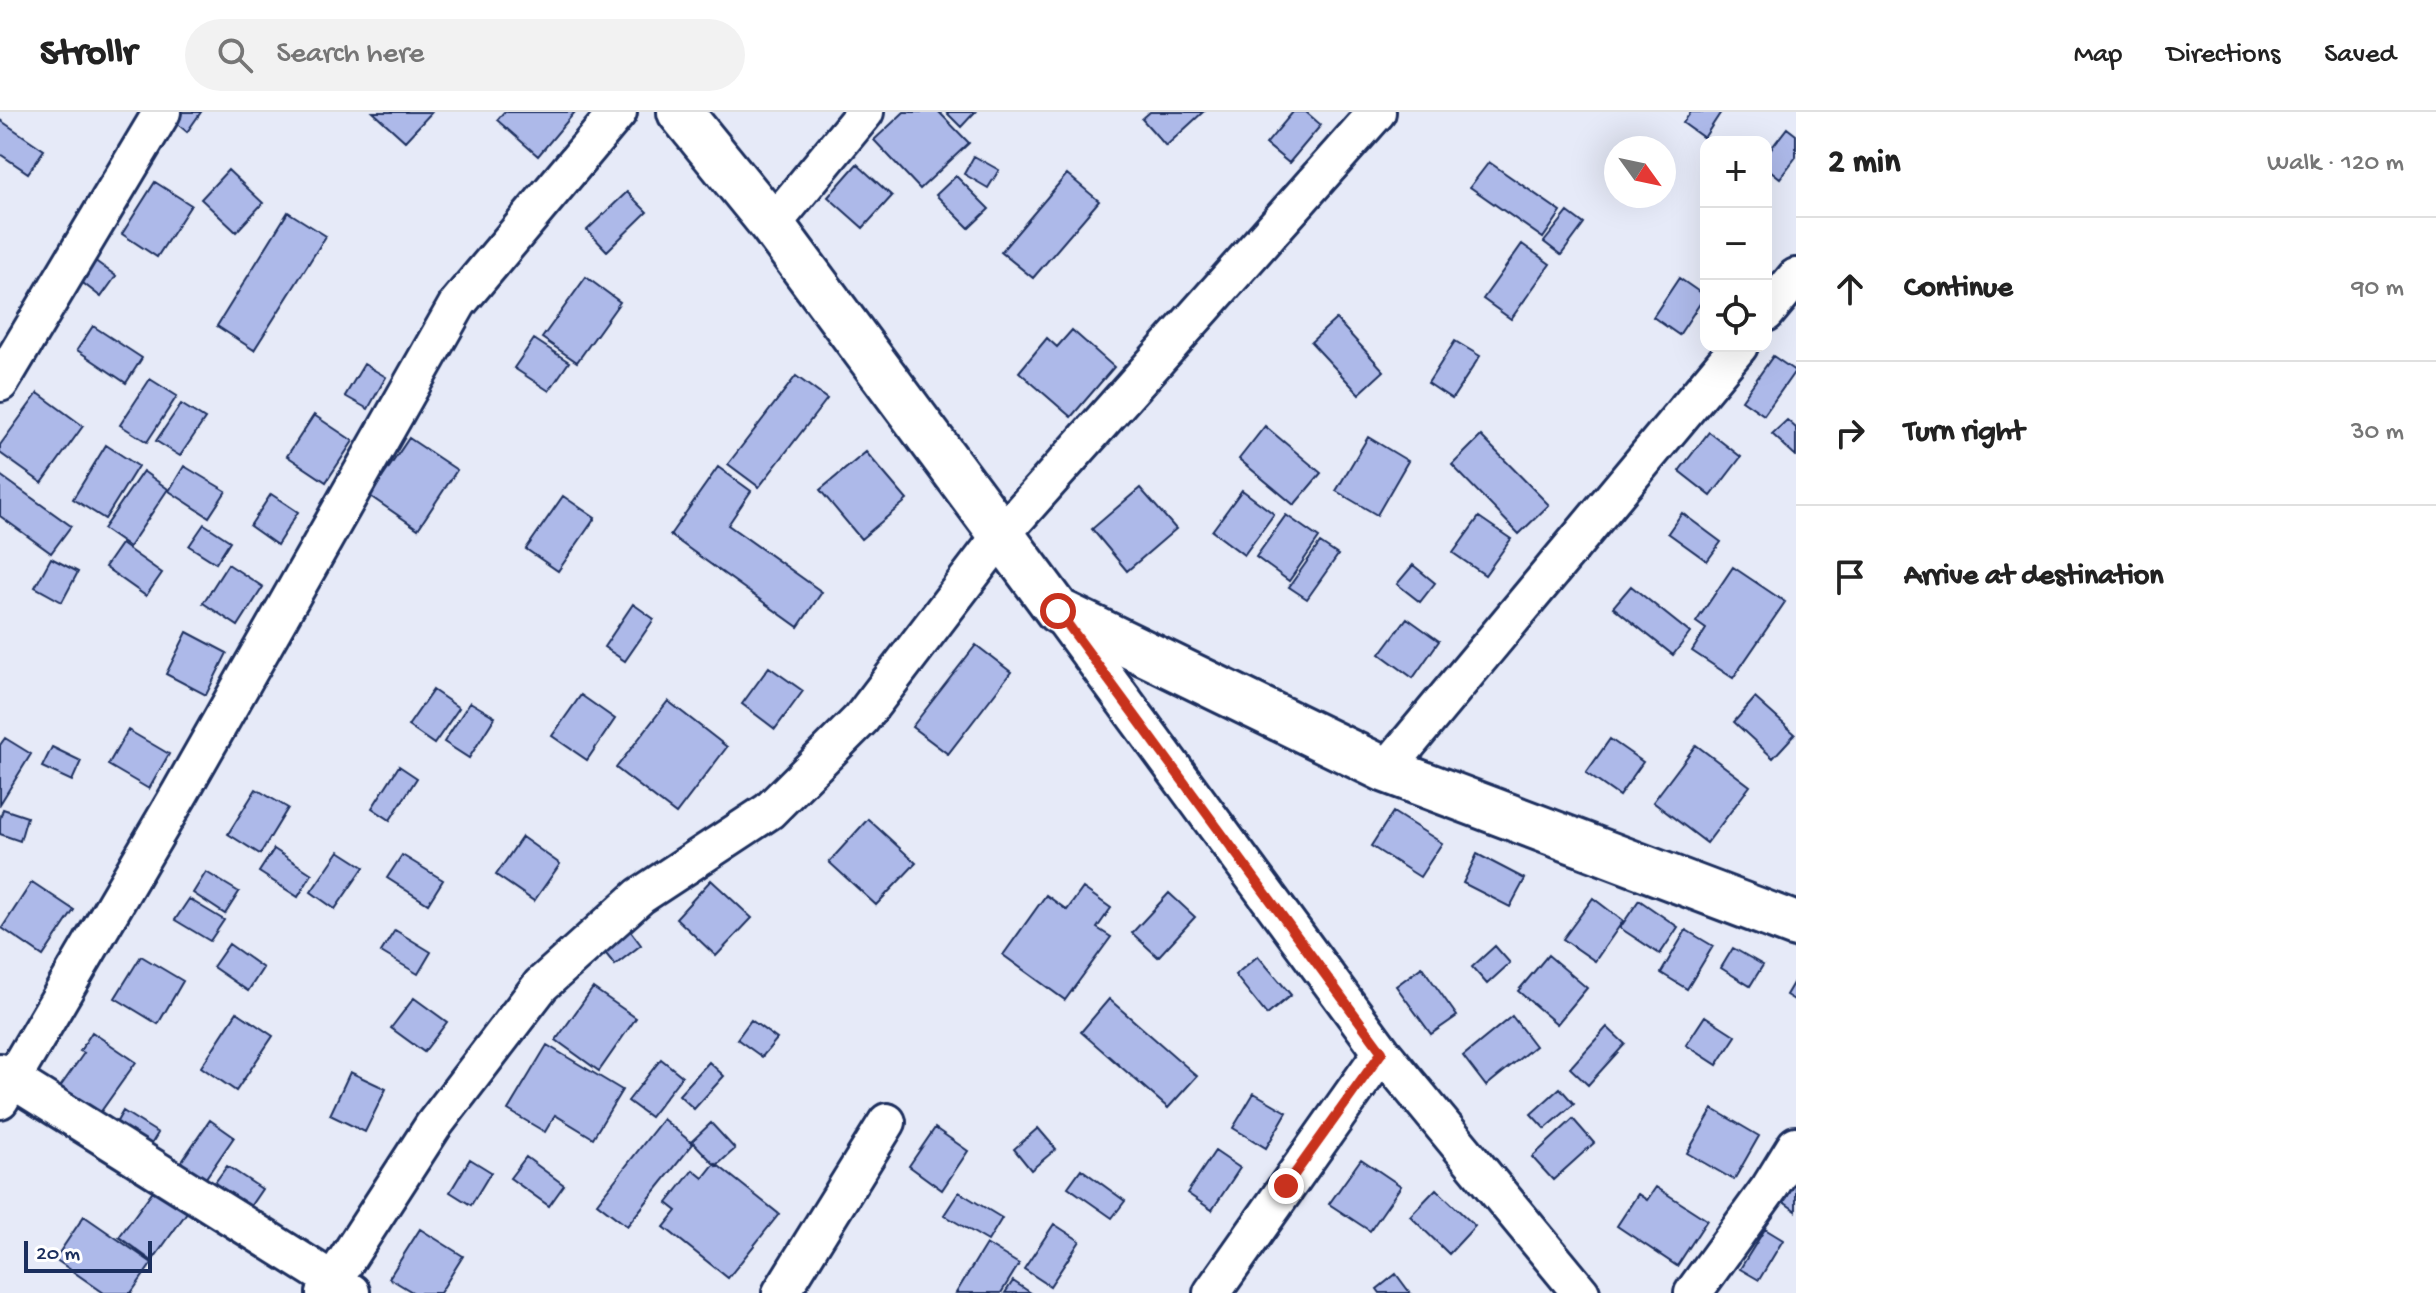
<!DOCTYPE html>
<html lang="en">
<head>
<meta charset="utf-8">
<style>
	:root { --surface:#fff; --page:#f2f2f2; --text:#222; --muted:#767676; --line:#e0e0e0 }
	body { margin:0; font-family:"Gochi Hand",sans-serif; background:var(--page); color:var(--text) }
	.controls { position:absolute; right:24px; top:24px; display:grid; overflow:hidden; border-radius:16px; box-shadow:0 8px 32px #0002 }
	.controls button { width:72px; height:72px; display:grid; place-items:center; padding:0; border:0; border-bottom:2px solid var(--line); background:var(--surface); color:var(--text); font:40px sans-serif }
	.compass { position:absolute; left:1604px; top:24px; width:72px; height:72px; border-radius:50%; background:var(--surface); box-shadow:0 8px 32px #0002; rotate:123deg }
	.scale { position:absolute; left:24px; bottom:20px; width:128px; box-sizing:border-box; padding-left:8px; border:4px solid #1b2f5e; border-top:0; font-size:22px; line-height:28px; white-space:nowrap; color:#1b2f5e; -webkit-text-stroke:6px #fff; paint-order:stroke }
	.stop { position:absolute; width:24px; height:24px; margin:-18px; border:6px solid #c8321e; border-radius:50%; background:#fff }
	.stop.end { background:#c8321e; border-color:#fff; box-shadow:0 2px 8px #0008 }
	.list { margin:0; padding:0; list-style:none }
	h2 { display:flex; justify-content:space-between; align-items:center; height:104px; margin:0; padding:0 32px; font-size:34px }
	h2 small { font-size:26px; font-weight:400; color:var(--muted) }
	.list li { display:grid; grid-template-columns:52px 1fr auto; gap:24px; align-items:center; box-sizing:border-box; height:144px; padding:0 32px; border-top:2px solid var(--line) }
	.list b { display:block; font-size:30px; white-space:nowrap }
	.list em { font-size:26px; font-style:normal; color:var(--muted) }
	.icon { flex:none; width:44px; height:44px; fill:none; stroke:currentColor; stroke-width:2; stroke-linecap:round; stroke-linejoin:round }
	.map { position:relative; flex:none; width:1796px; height:1181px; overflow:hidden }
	header { display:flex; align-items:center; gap:48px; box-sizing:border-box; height:112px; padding:0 40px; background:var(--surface); border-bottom:2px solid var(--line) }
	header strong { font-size:38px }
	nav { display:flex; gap:44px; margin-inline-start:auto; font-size:28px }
	.search { width:560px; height:72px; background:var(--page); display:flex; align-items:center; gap:20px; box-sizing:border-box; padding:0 28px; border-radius:44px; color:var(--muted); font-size:30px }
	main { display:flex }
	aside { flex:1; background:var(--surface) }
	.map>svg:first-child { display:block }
	.building { fill:#adb9e9; stroke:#1b2f5e; stroke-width:2 }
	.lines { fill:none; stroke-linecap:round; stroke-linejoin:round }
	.minor-casing { stroke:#1b2f5e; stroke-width:42 }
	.tertiary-casing { stroke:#1b2f5e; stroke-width:50 }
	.minor { stroke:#fff; stroke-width:36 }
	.tertiary { stroke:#fff; stroke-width:44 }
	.route { stroke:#c8321e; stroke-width:10 }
</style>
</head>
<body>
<header>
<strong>Strollr</strong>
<div class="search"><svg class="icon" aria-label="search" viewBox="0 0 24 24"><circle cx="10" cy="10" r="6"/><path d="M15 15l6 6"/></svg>Search here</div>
<nav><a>Map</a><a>Directions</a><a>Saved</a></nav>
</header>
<main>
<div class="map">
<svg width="1796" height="1181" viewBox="0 0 1796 1181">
	<rect width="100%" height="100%" fill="#e6eaf8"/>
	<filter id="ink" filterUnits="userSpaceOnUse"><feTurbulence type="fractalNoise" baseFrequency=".0125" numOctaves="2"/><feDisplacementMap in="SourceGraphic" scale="16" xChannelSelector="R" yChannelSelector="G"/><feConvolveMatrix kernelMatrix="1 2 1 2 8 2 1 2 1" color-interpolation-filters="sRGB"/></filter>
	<g filter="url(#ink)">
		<path class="building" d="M 179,0 L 201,0 L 187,20 L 173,8 Z
			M 373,0 L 432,0 L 405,29 Z
			M 504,0 L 575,0 L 538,44 L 497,8 Z
			M 904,0 L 939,0 L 969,31 L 920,77 L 874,28 Z
			M 946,0 L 975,0 L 961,15 Z
			M 1150,0 L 1203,0 L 1166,34 L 1142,7 Z
			M 1293,0 L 1306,0 L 1321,13 L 1289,51 L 1266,32 Z
			M 1691,0 L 1721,0 L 1704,26 L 1683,11 Z
			M 0,8 L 44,38 L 28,61 L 0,42 Z
			M 1787,16 L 1796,23 L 1796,45 L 1780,66 L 1766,55 L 1766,43 Z
			M 974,44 L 999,58 L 988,76 L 964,62 Z
			M 1489,50 L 1561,100 L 1543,126 L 1470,75 Z
			M 857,52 L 892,84 L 863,116 L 828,85 Z
			M 228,58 L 263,91 L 236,120 L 201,87 Z
			M 1067,62 L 1099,89 L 1033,166 L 1001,140 Z
			M 956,64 L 989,97 L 969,116 L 936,83 Z
			M 155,70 L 191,93 L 157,145 L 122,122 Z
			M 627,80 L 647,100 L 607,139 L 587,118 Z
			M 288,100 L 326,124 L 254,238 L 217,214 Z
			M 1568,100 L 1584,112 L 1561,143 L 1544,130 Z
			M 1522,132 L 1550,152 L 1511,207 L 1483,187 Z
			M 94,148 L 116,164 L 101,185 L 79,168 Z
			M 586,165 L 620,190 L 577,250 L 542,226 Z
			M 1679,166 L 1705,184 L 1679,223 L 1653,205 Z
			M 1336,207 L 1384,259 L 1359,282 L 1311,230 Z
			M 93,214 L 142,246 L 126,271 L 77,238 Z
			M 1072,218 L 1114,255 L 1071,305 L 1019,260 L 1047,226 L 1057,235 Z
			M 534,227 L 569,250 L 549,279 L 514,256 Z
			M 1455,229 L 1480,244 L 1452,287 L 1428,271 Z
			M 1773,244 L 1795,259 L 1764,303 L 1742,288 Z
			M 364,252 L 386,265 L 368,297 L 345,284 Z
			M 796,264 L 827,287 L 759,375 L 728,352 Z
			M 150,267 L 177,284 L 147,330 L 120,313 Z
			M 38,281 L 83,314 L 42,371 L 0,341 L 0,333 Z
			M 181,292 L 205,307 L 180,344 L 156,329 Z
			M 314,303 L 353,329 L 326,370 L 287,344 Z
			M 1787,308 L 1796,316 L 1796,344 L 1772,322 Z
			M 1265,314 L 1321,361 L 1294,393 L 1239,347 Z
			M 1709,320 L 1741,345 L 1711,384 L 1679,359 Z
			M 1481,324 L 1549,393 L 1519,422 L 1452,353 Z
			M 1368,325 L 1408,349 L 1377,403 L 1336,379 Z
			M 409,326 L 457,358 L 418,417 L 370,384 Z
			M 106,333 L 138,354 L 105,407 L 73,387 Z
			M 866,340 L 907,388 L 861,427 L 820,378 Z
			M 184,354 L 226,379 L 209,405 L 169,379 Z
			M 718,355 L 751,379 L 728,413 L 822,480 L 798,515 L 670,423 Z
			M 143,359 L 168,377 L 129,435 L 103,417 Z
			M 0,363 L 71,414 L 51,441 L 0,404 Z
			M 1140,376 L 1176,417 L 1127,459 L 1092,417 Z
			M 1242,378 L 1274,402 L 1244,443 L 1212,419 Z
			M 271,382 L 298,400 L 277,433 L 250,414 Z
			M 563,384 L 595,406 L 558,459 L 526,437 Z
			M 1682,401 L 1721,430 L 1707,449 L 1668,421 Z
			M 1286,403 L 1319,426 L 1289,469 L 1256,445 Z
			M 1479,405 L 1511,427 L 1485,463 L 1453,441 Z
			M 204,412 L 230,429 L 216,451 L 189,434 Z
			M 1320,431 L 1338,443 L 1307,487 L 1289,475 Z
			M 121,432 L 162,461 L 146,484 L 105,455 Z
			M 51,446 L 78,460 L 62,490 L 35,475 Z
			M 228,452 L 263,475 L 238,514 L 203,491 Z
			M 1413,453 L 1435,471 L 1420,490 L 1397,472 Z
			M 1733,455 L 1785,490 L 1733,566 L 1692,539 L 1706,517 L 1696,510 Z
			M 1631,474 L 1690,521 L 1673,543 L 1613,495 Z
			M 633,492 L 654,507 L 625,549 L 604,535 Z
			M 1407,506 L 1439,529 L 1413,566 L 1380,542 Z
			M 187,520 L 227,541 L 206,583 L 166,562 Z
			M 976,533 L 1011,560 L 948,642 L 912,615 Z
			M 769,555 L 803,579 L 775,617 L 742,592 Z
			M 433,578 L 459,596 L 434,632 L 408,614 Z
			M 581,583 L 615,607 L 587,648 L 552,624 Z
			M 1755,586 L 1795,622 L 1773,646 L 1734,610 Z
			M 668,589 L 727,635 L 676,702 L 616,656 Z
			M 470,590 L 495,605 L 469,646 L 444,630 Z
			M 128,618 L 169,642 L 149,677 L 108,653 Z
			M 5,626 L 31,642 L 0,692 L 0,633 Z
			M 1610,627 L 1643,650 L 1619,684 L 1586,661 Z
			M 1696,633 L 1750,674 L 1707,731 L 1653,690 Z
			M 52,635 L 81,649 L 72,669 L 42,655 Z
			M 399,654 L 417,666 L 390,708 L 372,696 Z
			M 256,677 L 288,696 L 260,742 L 228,722 Z
			M 3,697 L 27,705 L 20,729 L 0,722 L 0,707 Z
			M 1393,700 L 1442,731 L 1420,765 L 1371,734 Z
			M 868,707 L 916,751 L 876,793 L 829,750 Z
			M 522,725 L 560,752 L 534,789 L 496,763 Z
			M 274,737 L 312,762 L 298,785 L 259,760 Z
			M 339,739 L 364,755 L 335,797 L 311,780 Z
			M 1477,742 L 1525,767 L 1510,795 L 1463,771 Z
			M 402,743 L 443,768 L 428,792 L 387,766 Z
			M 206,760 L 239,780 L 225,802 L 193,781 Z
			M 711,768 L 752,806 L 716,844 L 676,806 Z
			M 32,770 L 74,798 L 43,844 L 2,816 Z
			M 1083,776 L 1111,796 L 1097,816 L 1111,825 L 1065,888 L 1003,843 L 1046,783 L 1067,798 Z
			M 1169,781 L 1195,805 L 1158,845 L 1132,821 Z
			M 1593,786 L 1623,809 L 1595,849 L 1563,827 Z
			M 189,787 L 224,808 L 210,829 L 175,808 Z
			M 1639,788 L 1678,815 L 1660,842 L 1620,816 Z
			M 629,817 L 641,833 L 615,853 L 602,837 Z
			M 395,818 L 431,840 L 418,862 L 381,840 Z
			M 1686,818 L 1713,834 L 1687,877 L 1661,861 Z
			M 229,832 L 263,856 L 248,879 L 213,855 Z
			M 1495,834 L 1510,851 L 1487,872 L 1472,855 Z
			M 1733,836 L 1763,853 L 1750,874 L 1721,856 Z
			M 1548,843 L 1587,876 L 1557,912 L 1518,879 Z
			M 141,844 L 183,869 L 158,912 L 115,886 Z
			M 1258,844 L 1291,883 L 1267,903 L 1235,863 Z
			M 1422,855 L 1457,904 L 1431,922 L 1396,874 Z
			M 1796,866 L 1796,889 L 1786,883 Z
			M 593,876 L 636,906 L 599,959 L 556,928 Z
			M 414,886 L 447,910 L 424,940 L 391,916 Z
			M 1109,887 L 1197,964 L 1168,996 L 1081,920 Z
			M 237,900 L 273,924 L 236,979 L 201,955 Z
			M 1512,904 L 1535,934 L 1486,974 L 1463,944 Z
			M 1705,904 L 1736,924 L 1717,953 L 1686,933 Z
			M 751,908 L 777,927 L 762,945 L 737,927 Z
			M 1607,915 L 1625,932 L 1588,973 L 1570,956 Z
			M 92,920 L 136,950 L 97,1005 L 58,978 L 84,941 L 80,939 Z
			M 547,933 L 622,978 L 593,1026 L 555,1003 L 545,1020 L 508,998 Z
			M 661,947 L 682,964 L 650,1005 L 628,989 Z
			M 709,950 L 724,964 L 694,997 L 679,983 Z
			M 350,960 L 386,977 L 365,1020 L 330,1003 Z
			M 1560,976 L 1574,992 L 1545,1017 L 1531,1002 Z
			M 1254,981 L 1287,1000 L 1266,1036 L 1233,1016 Z
			M 1713,997 L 1759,1024 L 1734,1068 L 1687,1041 Z
			M 123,999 L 158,1021 L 146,1041 L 111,1020 Z
			M 663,1007 L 693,1032 L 627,1114 L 597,1091 Z
			M 1573,1007 L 1594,1031 L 1553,1068 L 1532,1045 Z
			M 210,1008 L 234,1025 L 203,1070 L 179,1053 Z
			M 711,1011 L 735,1037 L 716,1054 L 692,1029 Z
			M 935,1016 L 968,1039 L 942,1078 L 909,1054 Z
			M 1038,1016 L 1056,1037 L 1031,1058 L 1014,1037 Z
			M 1215,1039 L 1240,1056 L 1212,1098 L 1187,1081 Z
			M 526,1045 L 564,1073 L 549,1094 L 510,1066 Z
			M 470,1047 L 491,1060 L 471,1093 L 450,1080 Z
			M 1361,1047 L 1401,1074 L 1370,1119 L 1329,1092 Z
			M 715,1051 L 779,1102 L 728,1166 L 664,1115 L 677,1099 L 667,1091 L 693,1058 L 703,1066 Z
			M 227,1054 L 262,1077 L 249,1096 L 214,1072 Z
			M 1081,1057 L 1125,1089 L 1112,1106 L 1068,1075 Z
			M 163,1065 L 195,1089 L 152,1149 L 119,1125 Z
			M 1796,1069 L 1796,1099 L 1782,1089 Z
			M 1656,1075 L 1707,1108 L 1677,1154 L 1617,1114 L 1638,1082 L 1647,1088 Z
			M 1436,1077 L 1475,1114 L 1449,1142 L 1410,1104 Z
			M 959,1080 L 1002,1106 L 988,1129 L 944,1103 Z
			M 84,1104 L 152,1151 L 131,1181 L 104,1181 L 55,1147 Z
			M 1054,1112 L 1080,1129 L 1050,1174 L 1024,1157 Z
			M 420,1117 L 463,1144 L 440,1181 L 414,1181 L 389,1166 Z
			M 1765,1117 L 1783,1128 L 1759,1168 L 1740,1157 Z
			M 986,1132 L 1019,1152 L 1001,1181 L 956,1181 Z
			M 1396,1162 L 1410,1181 L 1380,1181 L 1377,1177 Z
			M 1013,1169 L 1031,1181 L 1005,1181 Z"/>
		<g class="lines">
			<g class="minor-casing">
				<path id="minor" d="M 772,113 L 865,0
					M 1766,201 L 1796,165
					M 0,271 L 162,0
					M 1058,499 L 1382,940 L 1581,1181
					M 1386,658 L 1739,234
					M 0,960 L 351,1180
					M 0,988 L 180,681 L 458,191 L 618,0
					M 325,1181 L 433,1014 L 541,873 L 640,784 L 769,699 L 861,607 L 1002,422 L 1377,0
					M 781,1181 L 887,1010
					M 1212,1181 L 1382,940
					M 1693,1181 L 1770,1075 L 1796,1033"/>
			</g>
			<g class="tertiary-casing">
				<path id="tertiary" d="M 680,0 L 772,113 L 1058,499 L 1386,658 L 1796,813"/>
			</g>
			<use href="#minor" class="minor"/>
			<use href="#tertiary" class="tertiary"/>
		</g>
	</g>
	<g class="lines" filter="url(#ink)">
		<path class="route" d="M 1058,499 L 1382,940 L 1286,1074"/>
	</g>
</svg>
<div class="controls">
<button>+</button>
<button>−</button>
<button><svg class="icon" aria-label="locate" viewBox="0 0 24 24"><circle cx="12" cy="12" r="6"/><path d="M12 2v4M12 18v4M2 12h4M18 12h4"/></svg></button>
</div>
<svg class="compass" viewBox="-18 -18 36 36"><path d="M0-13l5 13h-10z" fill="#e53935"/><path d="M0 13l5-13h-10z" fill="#767676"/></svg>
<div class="scale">20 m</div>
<div class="stop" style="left:1058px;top:499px"></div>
<div class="stop end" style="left:1286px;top:1074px"></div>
</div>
<aside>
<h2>2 min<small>Walk · 120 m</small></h2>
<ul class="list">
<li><svg class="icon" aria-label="ahead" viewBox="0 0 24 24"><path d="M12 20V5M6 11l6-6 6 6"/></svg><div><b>Continue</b></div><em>90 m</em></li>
<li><svg class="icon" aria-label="right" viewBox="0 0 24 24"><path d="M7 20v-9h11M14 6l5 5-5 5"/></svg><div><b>Turn right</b></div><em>30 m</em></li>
<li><svg class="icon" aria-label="arrive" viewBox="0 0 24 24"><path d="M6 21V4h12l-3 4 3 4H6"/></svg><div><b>Arrive at destination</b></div></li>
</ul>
</aside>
</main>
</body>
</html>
